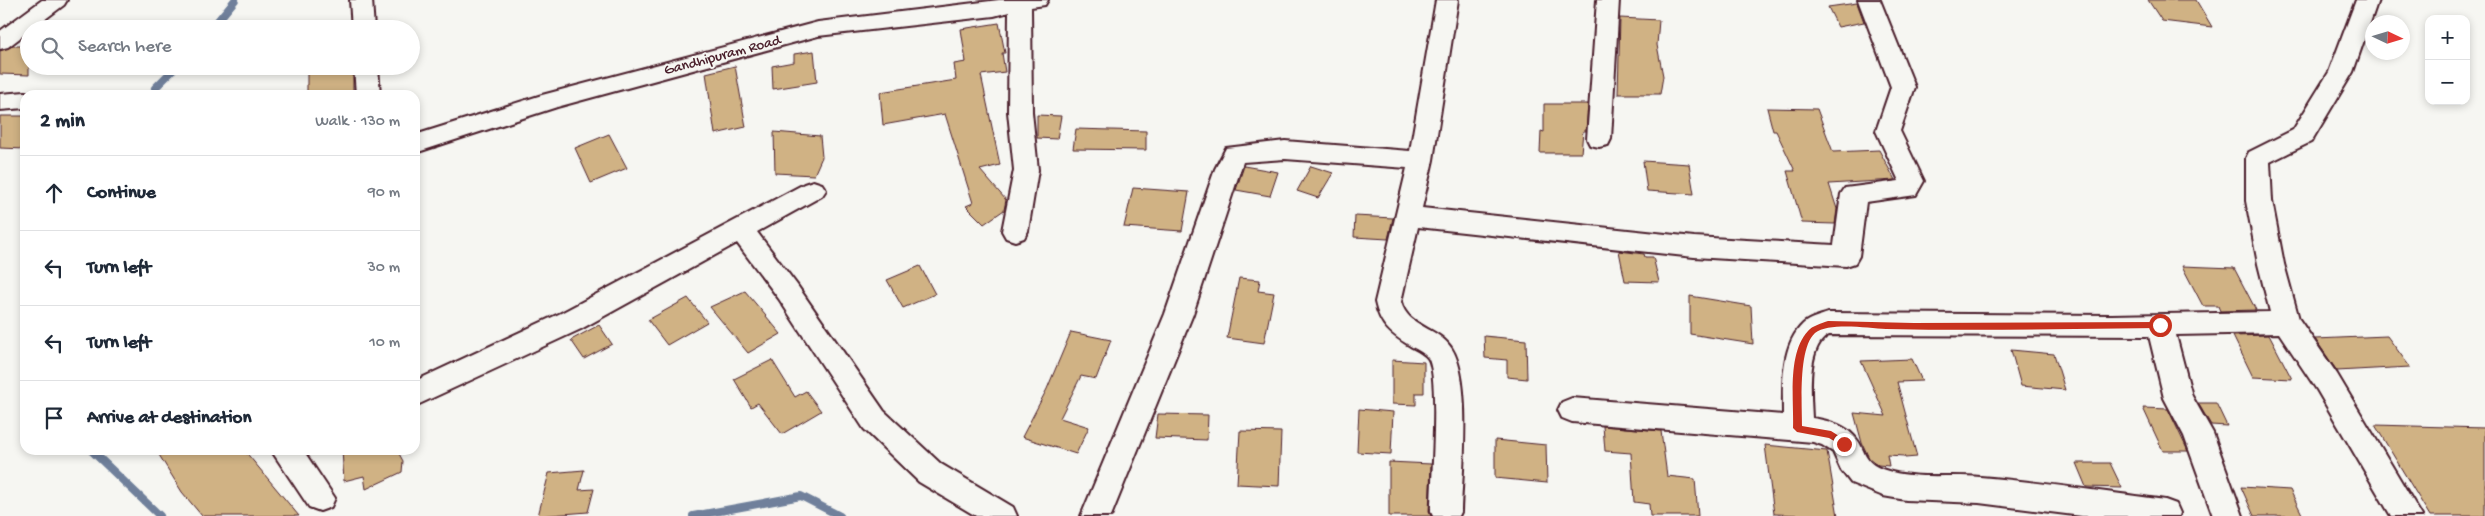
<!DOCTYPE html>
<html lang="en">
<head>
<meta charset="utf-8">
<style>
	:root { --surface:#fff; --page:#f6f6f7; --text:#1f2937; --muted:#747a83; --line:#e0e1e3 }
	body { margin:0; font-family:"Gochi Hand",sans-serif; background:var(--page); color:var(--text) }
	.controls { position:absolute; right:15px; top:15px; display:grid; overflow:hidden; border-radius:10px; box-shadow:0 2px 8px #0003 }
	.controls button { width:45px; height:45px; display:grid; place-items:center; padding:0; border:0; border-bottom:1px solid var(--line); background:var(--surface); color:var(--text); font:25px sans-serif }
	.compass { position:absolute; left:2365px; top:15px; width:45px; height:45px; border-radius:50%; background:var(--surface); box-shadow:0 2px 8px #0003; rotate:94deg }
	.stop { position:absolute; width:15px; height:15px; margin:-11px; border:4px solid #c8321e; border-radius:50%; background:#fff }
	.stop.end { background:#c8321e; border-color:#fff; box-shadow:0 1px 5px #0008 }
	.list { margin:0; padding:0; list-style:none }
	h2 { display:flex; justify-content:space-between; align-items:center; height:65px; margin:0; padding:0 20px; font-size:21px }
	h2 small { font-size:16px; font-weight:400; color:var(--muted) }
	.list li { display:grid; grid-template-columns:32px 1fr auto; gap:15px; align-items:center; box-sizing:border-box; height:75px; padding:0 20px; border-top:1px solid var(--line) }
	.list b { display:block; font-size:19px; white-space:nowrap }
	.list em { font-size:16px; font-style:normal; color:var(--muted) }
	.icon { flex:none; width:28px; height:28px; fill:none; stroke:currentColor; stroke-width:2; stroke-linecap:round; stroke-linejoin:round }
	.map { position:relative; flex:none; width:2485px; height:516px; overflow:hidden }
	.search { position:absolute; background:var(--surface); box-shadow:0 2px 8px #0003; left:20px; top:20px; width:400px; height:55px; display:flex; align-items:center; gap:12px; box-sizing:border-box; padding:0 18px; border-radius:28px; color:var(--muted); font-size:19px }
	.panel { position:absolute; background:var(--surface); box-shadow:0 2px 8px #0003; left:20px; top:90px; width:400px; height:365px; border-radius:15px }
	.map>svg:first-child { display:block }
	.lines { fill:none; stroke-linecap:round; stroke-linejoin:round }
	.stream { stroke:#6f809b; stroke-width:8 }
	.building { fill:#d0b284; stroke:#4a1f2b }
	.minor-casing { stroke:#4a1f2b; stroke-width:4 }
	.minor { fill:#f6f6f2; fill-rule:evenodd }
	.route { fill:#c8321e }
	.labels { text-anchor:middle; stroke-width:4; stroke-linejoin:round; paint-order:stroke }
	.street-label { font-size:15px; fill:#4a1f2b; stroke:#f6f6f2 }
</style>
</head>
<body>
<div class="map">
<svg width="2485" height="516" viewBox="0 0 2485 516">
	<rect width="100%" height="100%" fill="#f6f6f2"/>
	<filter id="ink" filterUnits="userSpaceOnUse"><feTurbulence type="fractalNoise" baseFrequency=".02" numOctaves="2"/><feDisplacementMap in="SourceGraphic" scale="10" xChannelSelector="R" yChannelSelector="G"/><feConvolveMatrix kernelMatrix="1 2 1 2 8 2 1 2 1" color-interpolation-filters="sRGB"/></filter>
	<g filter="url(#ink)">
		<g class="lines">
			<path class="stream" d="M 211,29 L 235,0
				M 155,88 L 177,66
				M 91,450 L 160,516
				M 693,516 L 801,496 L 840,516"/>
		</g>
		<path class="building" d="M 2148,0 L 2196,0 L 2212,27 L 2162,21 Z
			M 1857,3 L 1864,22 L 1838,27 L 1828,7 Z
			M 1620,18 L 1659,20 L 1657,45 L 1663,76 L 1660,94 L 1618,94 Z
			M 999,23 L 1005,53 L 1002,53 L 1005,72 L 981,75 L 1000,165 L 980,170 L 1006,200 L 1004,210 L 984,224 L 966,206 L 973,203 L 945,114 L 883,125 L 880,92 L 956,80 L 954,64 L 966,62 L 961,29 Z
			M 13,46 L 29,46 L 29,75 L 0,74 L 0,51 Z
			M 814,51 L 817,82 L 773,89 L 772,66 L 794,62 L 794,54 Z
			M 307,66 L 342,66 L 344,74 L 353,74 L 353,95 L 307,95 Z
			M 735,66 L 746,127 L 715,134 L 706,73 Z
			M 1544,104 L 1588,104 L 1586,131 L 1583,131 L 1581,153 L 1540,153 L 1541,131 L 1544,132 Z
			M 1767,108 L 1817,109 L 1833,152 L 1879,150 L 1895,180 L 1829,184 L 1837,209 L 1835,224 L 1802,223 L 1787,171 L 1795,171 L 1776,131 L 1773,131 Z
			M 1037,115 L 1061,116 L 1057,139 L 1037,138 Z
			M 0,116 L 25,116 L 25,149 L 0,148 Z
			M 1076,129 L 1146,131 L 1146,150 L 1073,149 Z
			M 774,132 L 820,136 L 822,157 L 814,175 L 775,173 Z
			M 609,134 L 627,168 L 591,183 L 575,148 Z
			M 1643,161 L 1689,164 L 1694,194 L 1647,191 Z
			M 1244,166 L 1278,172 L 1270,196 L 1236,190 Z
			M 1311,166 L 1333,173 L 1318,198 L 1297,191 Z
			M 1133,188 L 1189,192 L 1182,231 L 1124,227 Z
			M 1355,216 L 1393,218 L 1388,239 L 1354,237 Z
			M 1619,251 L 1644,254 L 1645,257 L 1653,257 L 1659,282 L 1625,281 Z
			M 920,266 L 935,294 L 903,308 L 887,280 Z
			M 2182,266 L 2234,268 L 2256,310 L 2220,311 L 2218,306 L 2203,306 Z
			M 1239,278 L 1260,280 L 1258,291 L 1274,293 L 1264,343 L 1227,338 Z
			M 745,291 L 781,334 L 748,353 L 710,307 Z
			M 1690,296 L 1751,306 L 1753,344 L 1690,334 Z
			M 688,298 L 707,322 L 667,345 L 648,320 Z
			M 599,325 L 612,344 L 584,359 L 571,340 Z
			M 1071,332 L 1111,340 L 1096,379 L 1081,376 L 1060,418 L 1089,427 L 1076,454 L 1022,437 L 1047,389 Z
			M 2269,335 L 2292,379 L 2253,377 L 2233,336 Z
			M 1484,336 L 1526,340 L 1527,379 L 1507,377 L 1507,360 L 1485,358 Z
			M 2387,336 L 2410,367 L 2337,371 L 2315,339 Z
			M 2011,350 L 2054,354 L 2065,390 L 2021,386 Z
			M 1912,359 L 1922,381 L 1897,382 L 1917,457 L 1905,458 L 1904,456 L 1887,455 L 1889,466 L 1878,465 L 1869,458 L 1862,443 L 1854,413 L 1886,416 L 1861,361 Z
			M 772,360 L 795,397 L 806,391 L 821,411 L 782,434 L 758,403 L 751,407 L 734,379 Z
			M 1392,360 L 1424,362 L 1424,393 L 1416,393 L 1416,405 L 1392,404 Z
			M 2198,403 L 2216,403 L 2227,426 L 2211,425 Z
			M 2143,408 L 2168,409 L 2188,451 L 2163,451 Z
			M 1359,409 L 1393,412 L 1391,454 L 1357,452 Z
			M 1158,414 L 1208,415 L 1207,440 L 1155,438 Z
			M 2375,425 L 2485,428 L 2485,516 L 2430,516 Z
			M 1603,426 L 1661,431 L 1667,476 L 1695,479 L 1698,516 L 1650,516 L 1649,504 L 1634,502 L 1631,453 L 1605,451 Z
			M 1240,431 L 1281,432 L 1279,486 L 1237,484 Z
			M 1495,440 L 1546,445 L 1547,483 L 1495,478 Z
			M 1765,445 L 1827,451 L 1838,516 L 1774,514 Z
			M 156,450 L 244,450 L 299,516 L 202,516 L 182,492 Z
			M 342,450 L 397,450 L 403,461 L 402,472 L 366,489 L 364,476 L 344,481 Z
			M 1389,462 L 1431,464 L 1429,512 L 1431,516 L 1389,516 Z
			M 2076,463 L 2110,463 L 2122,488 L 2086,487 Z
			M 584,470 L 579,490 L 594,489 L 588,512 L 538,516 L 549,473 Z
			M 2241,487 L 2290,490 L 2303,516 L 2254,516 Z"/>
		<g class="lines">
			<g class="minor-casing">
				<path id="minor" d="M 42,0 L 67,0 L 64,5 L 32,29 L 29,29 L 29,31 L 8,47 L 0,49 L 0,31 Z
					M 350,0 L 372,0 L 374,29 L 352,29 Z
					M 999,0 L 1048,0 L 1045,5 L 1031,7 L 1032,112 L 1038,170 L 1028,231 L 1024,238 L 1015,241 L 1006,238 L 1002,231 L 1014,170 L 1008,112 L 1009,12 L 994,16 L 818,36 L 557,107 L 415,153 L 415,135 L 542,95 L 818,22 Z
					M 1436,0 L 1458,0 L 1433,160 L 1422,208 L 1694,237 L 1834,245 L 1841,194 L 1845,188 L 1899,181 L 1876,131 L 1891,87 L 1858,0 L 1880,0 L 1915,87 L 1900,131 L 1924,181 L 1916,195 L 1866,202 L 1859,256 L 1855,263 L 1846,266 L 1694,257 L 1418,227 L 1401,302 C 1408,328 1439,327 1452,349 C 1472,381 1462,473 1461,512 L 1459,516 L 1433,516 L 1431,512 C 1431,485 1440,376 1428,358 C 1424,353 1418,350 1412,347 C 1392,335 1380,326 1375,302 L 1407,168 L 1285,159 L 1243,162 L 1193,314 L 1111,516 L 1081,516 L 1165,314 L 1215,169 L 1226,148 L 1285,141 L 1410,151 Z
					M 1597,0 L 1619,0 L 1611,139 L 1608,145 L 1599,147 L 1590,145 L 1587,139 Z
					M 2356,0 L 2378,0 L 2353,72 L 2311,142 L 2270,162 L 2272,201 L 2284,264 L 2299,319 L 2337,374 L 2422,516 L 2391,516 L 2317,390 L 2279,333 L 2176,335 L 2192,396 L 2213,433 L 2243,516 L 2213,516 L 2184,436 L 2164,398 L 2149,336 L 1829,335 C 1806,346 1811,395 1812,418 C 1825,420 1843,424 1853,435 C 1867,448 1860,462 1885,470 C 1914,480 1949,474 1980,477 C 2042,482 2103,492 2165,500 L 2176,504 L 2180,513 L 2179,516 L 2082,516 L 1979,503 L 1906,500 L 1883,496 L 1851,483 L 1841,470 L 1833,452 L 1822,445 L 1813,442 L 1572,422 L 1562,418 L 1558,410 L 1562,402 L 1572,398 L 1783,415 C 1783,387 1780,346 1803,324 C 1809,318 1820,316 1828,313 L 2112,315 L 2270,312 L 2258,264 L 2246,201 L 2246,158 L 2249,152 L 2293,130 L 2329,72 Z
					M 354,66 L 378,66 L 380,95 L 356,95 Z
					M 25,92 L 34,95 L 25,95 L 25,108 L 0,110 L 0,94 Z
					M 813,181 L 822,184 L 826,190 L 822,196 L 757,232 L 797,285 L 884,411 L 941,464 L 1013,507 L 1017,516 L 976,516 L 919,482 L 864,429 L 779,299 L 737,243 L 581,329 L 415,406 L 415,381 L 561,313 L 804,184 Z
					M 271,450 L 303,450 L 335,498 L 331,507 L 320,511 L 309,507 Z"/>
			</g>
			<use href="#minor" class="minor"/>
		</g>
	</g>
	<path class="route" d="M 1828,321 L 1914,323 L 2160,322 L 2164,325 L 2160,328 C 2069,329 1977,331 1886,329 C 1868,328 1829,322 1815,333 C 1798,348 1802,404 1802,426 L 1831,431 L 1847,441 L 1847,446 L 1844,447 L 1829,438 L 1797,432 L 1793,428 C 1794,399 1787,354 1808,331 C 1812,326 1822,323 1828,321 Z"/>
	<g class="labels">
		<g class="street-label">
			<text transform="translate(722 54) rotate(-15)" y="5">Gandhipuram Road</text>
		</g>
	</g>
</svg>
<div class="controls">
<button>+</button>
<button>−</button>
</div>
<svg class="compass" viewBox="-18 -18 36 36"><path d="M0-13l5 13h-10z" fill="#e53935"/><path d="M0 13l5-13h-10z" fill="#747a83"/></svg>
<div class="stop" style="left:2160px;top:325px"></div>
<div class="stop end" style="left:1844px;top:444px"></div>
<div class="search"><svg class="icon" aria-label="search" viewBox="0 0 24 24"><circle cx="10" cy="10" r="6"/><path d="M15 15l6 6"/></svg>Search here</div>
<section class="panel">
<h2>2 min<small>Walk · 130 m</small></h2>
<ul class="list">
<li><svg class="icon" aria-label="ahead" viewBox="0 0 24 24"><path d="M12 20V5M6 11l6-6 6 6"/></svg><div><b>Continue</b></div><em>90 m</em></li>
<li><svg class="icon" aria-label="left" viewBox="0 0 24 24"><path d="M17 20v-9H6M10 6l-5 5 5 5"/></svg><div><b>Turn left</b></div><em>30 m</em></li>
<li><svg class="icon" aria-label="left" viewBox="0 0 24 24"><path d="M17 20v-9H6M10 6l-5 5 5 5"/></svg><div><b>Turn left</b></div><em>10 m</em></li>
<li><svg class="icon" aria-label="arrive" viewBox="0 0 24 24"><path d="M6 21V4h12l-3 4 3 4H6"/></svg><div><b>Arrive at destination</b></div></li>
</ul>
</section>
</div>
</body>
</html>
